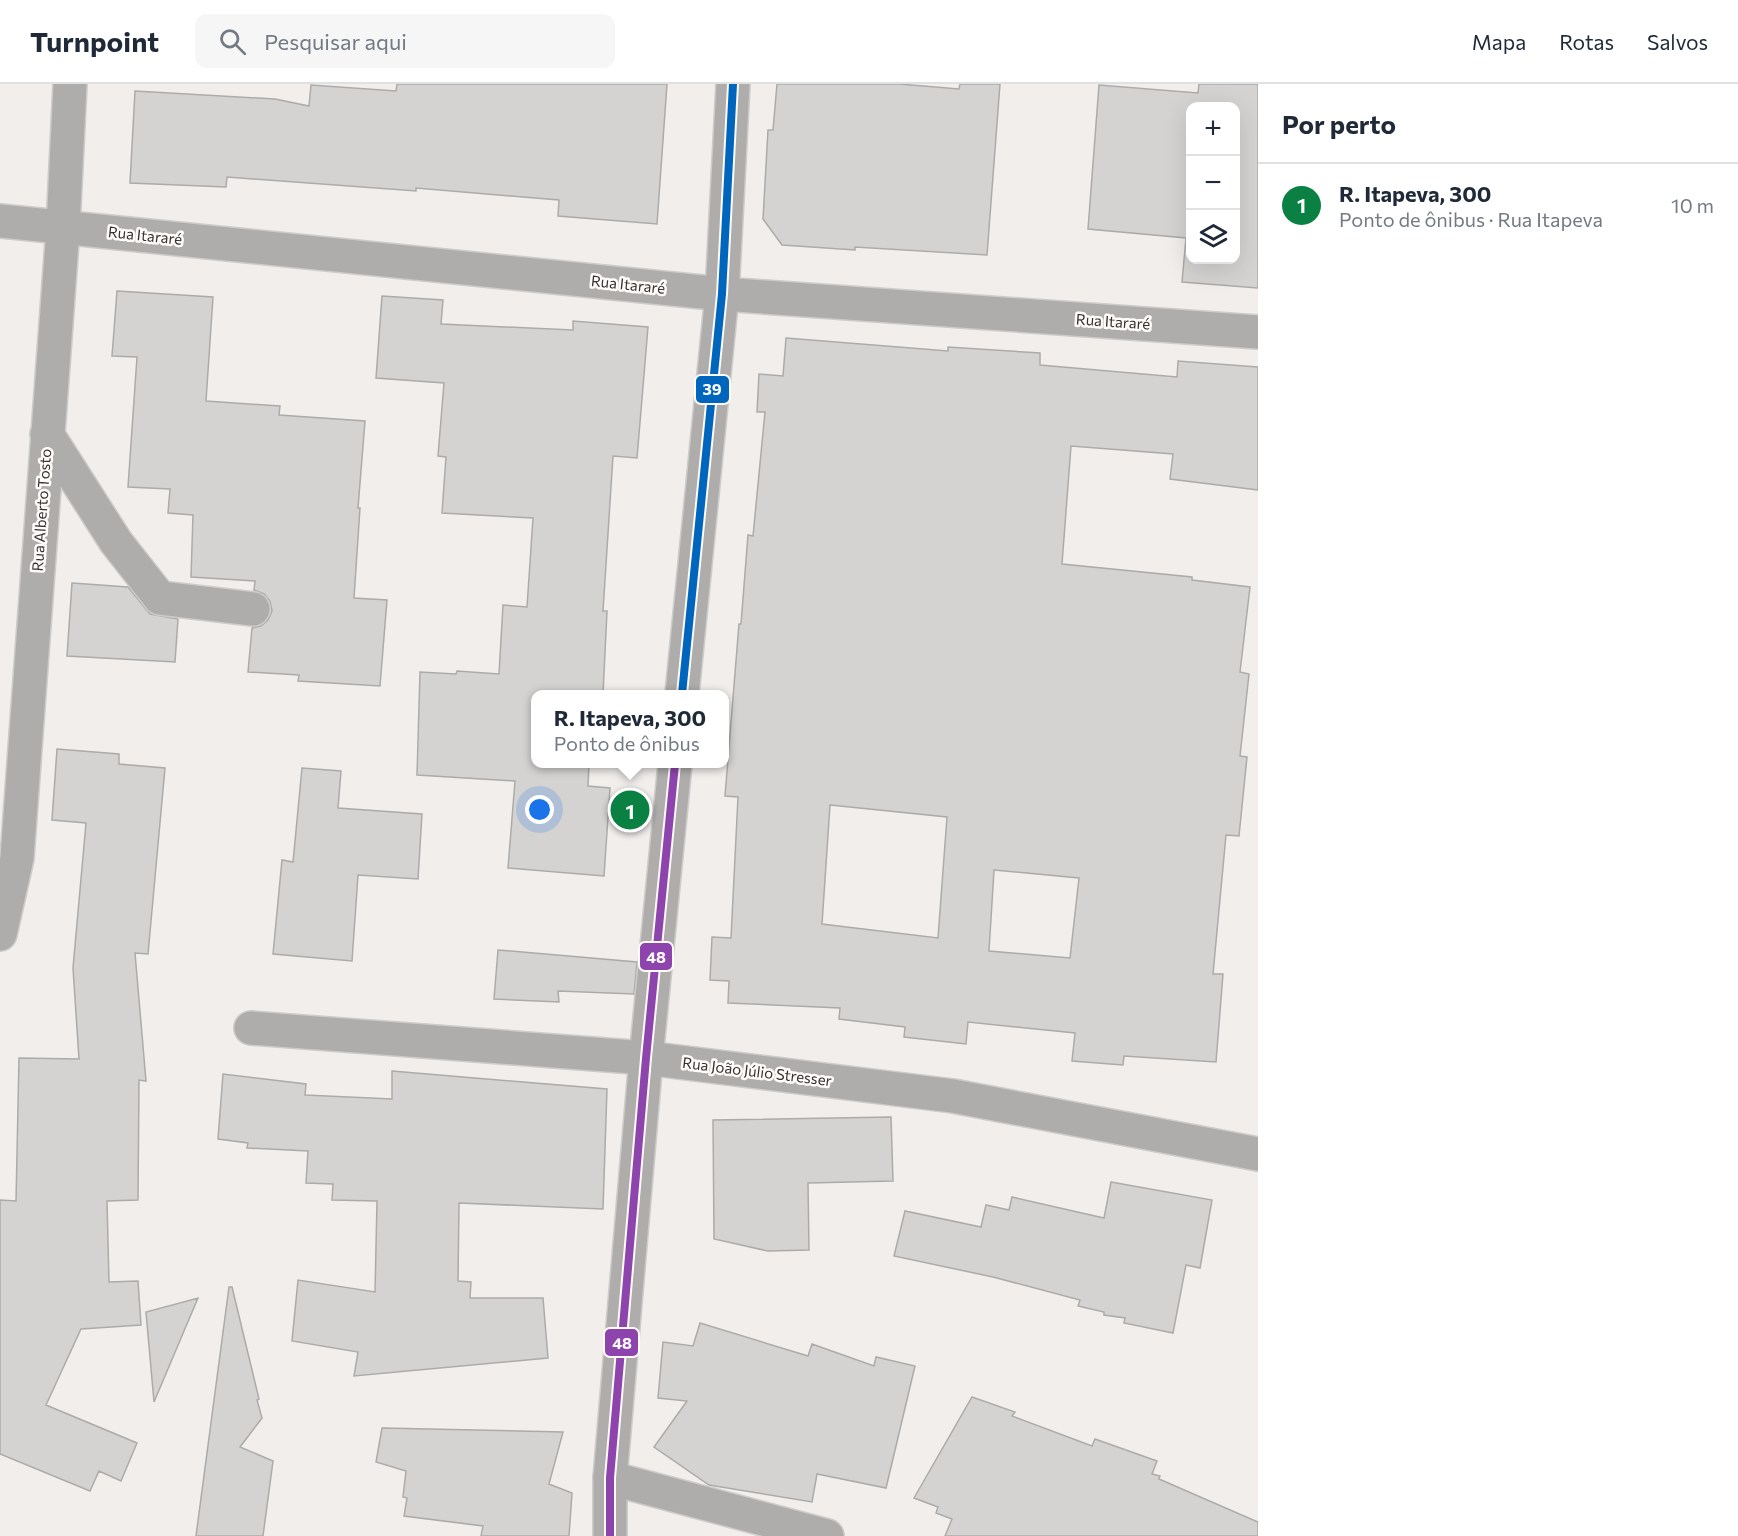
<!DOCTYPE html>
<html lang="pt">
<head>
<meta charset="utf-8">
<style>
	:root { --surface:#fff; --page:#f6f6f7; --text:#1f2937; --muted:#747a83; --line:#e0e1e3; --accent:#0b8043 }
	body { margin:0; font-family:Commissioner,sans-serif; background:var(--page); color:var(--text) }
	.controls { position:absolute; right:18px; top:18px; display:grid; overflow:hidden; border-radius:12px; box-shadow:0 6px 24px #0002 }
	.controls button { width:54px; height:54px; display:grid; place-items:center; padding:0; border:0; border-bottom:2px solid var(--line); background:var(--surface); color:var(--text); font:30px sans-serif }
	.you { position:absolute; left:540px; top:726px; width:21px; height:21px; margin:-15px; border:4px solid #fff; border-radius:50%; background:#1a73e8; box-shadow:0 0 0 9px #1a73e833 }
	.badge { display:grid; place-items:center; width:39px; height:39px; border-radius:50%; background:var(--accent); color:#fff; font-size:20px; font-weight:700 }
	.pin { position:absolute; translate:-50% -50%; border:3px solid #fff; box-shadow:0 2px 6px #0006 }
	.popup { position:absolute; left:531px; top:606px; width:198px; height:78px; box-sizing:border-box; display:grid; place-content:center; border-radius:12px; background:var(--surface); filter:drop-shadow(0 2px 4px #0005); font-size:20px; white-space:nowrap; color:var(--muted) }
	.popup b { font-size:22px; color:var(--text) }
	.popup::after { content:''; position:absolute; left:50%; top:100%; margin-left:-12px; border:12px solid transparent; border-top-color:var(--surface) }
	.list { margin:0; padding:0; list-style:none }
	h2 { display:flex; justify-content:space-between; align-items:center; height:78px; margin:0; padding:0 24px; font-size:26px }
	h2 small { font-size:20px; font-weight:400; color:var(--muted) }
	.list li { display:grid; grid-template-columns:39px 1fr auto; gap:18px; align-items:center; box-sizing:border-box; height:84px; padding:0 24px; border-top:2px solid var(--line) }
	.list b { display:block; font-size:22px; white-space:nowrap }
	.list p { margin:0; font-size:20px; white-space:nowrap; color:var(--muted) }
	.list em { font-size:20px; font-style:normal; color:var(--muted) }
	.icon { flex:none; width:33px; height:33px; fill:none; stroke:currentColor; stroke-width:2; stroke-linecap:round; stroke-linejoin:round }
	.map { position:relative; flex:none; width:1258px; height:1452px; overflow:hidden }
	header { display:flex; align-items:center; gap:36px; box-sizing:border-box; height:84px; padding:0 30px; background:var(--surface); border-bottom:2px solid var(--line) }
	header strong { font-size:28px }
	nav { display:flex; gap:33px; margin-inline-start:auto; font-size:21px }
	.search { width:420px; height:54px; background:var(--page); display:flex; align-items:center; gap:15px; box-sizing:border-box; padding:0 21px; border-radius:12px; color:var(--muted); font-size:22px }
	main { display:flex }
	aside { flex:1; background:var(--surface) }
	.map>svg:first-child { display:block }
	.building { fill:#d5d3d2; stroke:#adaba9; stroke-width:1.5; fill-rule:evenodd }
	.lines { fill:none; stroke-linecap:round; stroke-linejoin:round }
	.minor-casing { stroke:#cecccb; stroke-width:36 }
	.tertiary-casing { stroke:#cecccb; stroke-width:36 }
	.minor { stroke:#aeadac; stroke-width:33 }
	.tertiary { stroke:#aeadac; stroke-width:33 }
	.bus-1-casing { stroke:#fefbf9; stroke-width:12 }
	.bus-2-casing { stroke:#fefbf9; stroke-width:12 }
	.bus-1 { stroke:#0065bd; stroke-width:8 }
	.bus-2 { stroke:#8e44ad; stroke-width:8 }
	.labels { text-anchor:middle; stroke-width:5; stroke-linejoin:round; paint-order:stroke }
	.street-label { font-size:15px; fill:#343230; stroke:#fefbf9 }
	.line-badge { stroke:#fefbf9; stroke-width:2 }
	.badge-label { font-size:16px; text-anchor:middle; font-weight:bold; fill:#fff }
</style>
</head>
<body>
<header>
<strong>Turnpoint</strong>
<div class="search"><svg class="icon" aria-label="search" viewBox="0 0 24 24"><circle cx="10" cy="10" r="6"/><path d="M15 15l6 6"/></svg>Pesquisar aqui</div>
<nav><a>Mapa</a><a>Rotas</a><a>Salvos</a></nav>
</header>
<main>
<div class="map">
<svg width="1258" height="1452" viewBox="0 0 1258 1452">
	<rect width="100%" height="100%" fill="#f1eeec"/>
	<path class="building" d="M 397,0 L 667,0 L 657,140 L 558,132 L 559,116 L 416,104 L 416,107 L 227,93 L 226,103 L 130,99 L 135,7 L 275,15 L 309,22 L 311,1 L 396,7 Z
		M 777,0 L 899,0 L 959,5 L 960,0 L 1000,0 L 987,171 L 855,163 L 855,166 L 782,161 L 763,135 L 768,46 L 773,46 Z
		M 1199,0 L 1258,0 L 1258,204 L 1182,198 L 1186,154 L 1088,145 L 1099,1 L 1198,9 ZM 1191,22 L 1236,22 L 1236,176 L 1191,176 Z
		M 117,207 L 213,213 L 206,317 L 280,322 L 279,331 L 365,337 L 358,424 L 360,424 L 354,514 L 387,516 L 380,602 L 298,597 L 299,591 L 248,588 L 252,544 L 261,542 L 268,536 L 272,527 L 270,517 L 264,510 L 254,506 L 255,497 L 191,493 L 193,431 L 168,429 L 170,405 L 128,403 L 137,273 L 112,272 Z
		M 382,212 L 443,216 L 441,240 L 573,246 L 573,237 L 648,243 L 637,374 L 613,372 L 603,527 L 607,527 L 603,610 L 536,610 L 536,680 L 589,680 L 588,702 L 610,704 L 604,792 L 508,784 L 515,697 L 417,691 L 420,588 L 456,590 L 457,587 L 499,590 L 503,521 L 527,523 L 533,434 L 442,429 L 446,373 L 438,372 L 444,299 L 376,294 Z
		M 786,254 L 948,267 L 948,263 L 1040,269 L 1040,281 L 1177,293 L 1178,277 L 1258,283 L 1258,406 L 1170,395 L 1173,370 L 1071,362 L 1062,480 L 1192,493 L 1192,496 L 1250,503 L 1240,588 L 1249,590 L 1240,672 L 1247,673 L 1239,752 L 1226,751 L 1213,890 L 1223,890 L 1216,978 L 1124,972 L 1123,981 L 1072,977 L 1075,949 L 968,938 L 966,960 L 904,953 L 905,943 L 839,935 L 840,924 L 728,919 L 729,897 L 710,896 L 712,853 L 731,854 L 738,713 L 725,712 L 739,540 L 741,540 L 748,451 L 753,452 L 765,328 L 757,328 L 759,290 L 783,292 ZM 830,721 L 947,733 L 938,854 L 822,840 ZM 994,786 L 1079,794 L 1070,874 L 989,867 Z
		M 72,499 L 128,503 L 150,530 L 178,535 L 175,578 L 67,572 Z
		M 57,665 L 119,670 L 119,680 L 165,684 L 148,870 L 135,869 L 146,997 L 139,996 L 138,1116 L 107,1117 L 109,1198 L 138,1197 L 141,1241 L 81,1245 L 46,1321 L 137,1359 L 121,1397 L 99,1387 L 90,1407 L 0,1370 L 0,1116 L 16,1117 L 19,974 L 79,975 L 73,884 L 86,739 L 52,736 Z
		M 302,684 L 341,687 L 338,724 L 422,730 L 418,795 L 358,791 L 352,877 L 273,870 L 282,776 L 293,778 Z
		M 498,866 L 637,878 L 634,910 L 558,907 L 559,918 L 494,915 Z
		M 392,987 L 607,1005 L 603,1125 L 459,1119 L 458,1197 L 471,1198 L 470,1214 L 543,1214 L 548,1274 L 354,1292 L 358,1268 L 292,1257 L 298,1196 L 375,1208 L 377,1117 L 332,1116 L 333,1100 L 306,1099 L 308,1067 L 247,1064 L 248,1059 L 218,1055 L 223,990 L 306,1000 L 305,1011 L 392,1015 Z
		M 891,1033 L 893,1097 L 808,1099 L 809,1166 L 768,1167 L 714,1155 L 713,1036 Z
		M 1111,1098 L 1212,1116 L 1200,1184 L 1186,1181 L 1173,1249 L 1124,1239 L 1125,1234 L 1104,1231 L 1104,1228 L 1078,1222 L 1080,1216 L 993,1193 L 894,1172 L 905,1127 L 981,1143 L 986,1121 L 1009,1126 L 1012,1113 L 1104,1134 Z
		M 229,1203 L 232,1203 L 259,1315 L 257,1316 L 262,1334 L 240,1363 L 273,1377 L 263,1452 L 196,1452 Z
		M 198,1214 L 154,1318 L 146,1228 Z
		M 700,1239 L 808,1272 L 812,1260 L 874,1282 L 876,1273 L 915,1282 L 886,1404 L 817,1390 L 812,1418 L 709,1401 L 654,1363 L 687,1317 L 658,1314 L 663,1258 L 693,1262 Z
		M 972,1313 L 1015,1328 L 1012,1332 L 1092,1362 L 1095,1355 L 1157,1377 L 1152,1390 L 1160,1392 L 1159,1395 L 1258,1438 L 1258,1452 L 945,1452 L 952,1435 L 936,1429 L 938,1423 L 914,1414 Z
		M 382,1344 L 563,1348 L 549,1400 L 572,1409 L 569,1452 L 481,1452 L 483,1442 L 404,1432 L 407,1414 L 403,1413 L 406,1387 L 376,1378 Z"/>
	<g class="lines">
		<g class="minor-casing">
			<path id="minor" d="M 0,137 L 722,210
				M 47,350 L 116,458 L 160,514 L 253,525
				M 0,850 L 17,774 L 63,144 L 70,0
				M 251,944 L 646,974 L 953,1012 L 1258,1070
				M 610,1452 L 610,1394"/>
		</g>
		<g class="tertiary-casing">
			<path id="tertiary" d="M 722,210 L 1258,248
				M 682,610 L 722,210 L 733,0
				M 675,680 L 646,974 L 610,1394 L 827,1452"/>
		</g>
		<use href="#minor" class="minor"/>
		<use href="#tertiary" class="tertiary"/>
		<g class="bus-1-casing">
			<path id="bus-1" d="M 682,610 L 722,210 L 733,0"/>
		</g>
		<g class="bus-2-casing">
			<path id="bus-2" d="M 610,1452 L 610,1394 L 646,974 L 675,680"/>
		</g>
		<use href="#bus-1" class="bus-1"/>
		<use href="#bus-2" class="bus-2"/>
	</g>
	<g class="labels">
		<g class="street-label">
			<text transform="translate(145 152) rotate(6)" y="5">Rua Itararé</text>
			<text transform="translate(628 201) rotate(6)" y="5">Rua Itararé</text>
			<text transform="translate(1113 238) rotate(4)" y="5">Rua Itararé</text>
			<text transform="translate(42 426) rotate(-86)" y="5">Rua Alberto Tosto</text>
			<text transform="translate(757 988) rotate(7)" y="5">Rua João Júlio Stresser</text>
		</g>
	</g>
	<g class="line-badge">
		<rect x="695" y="291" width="35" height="29" rx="6" fill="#0065bd"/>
		<rect x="639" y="858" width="34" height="29" rx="6" fill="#8e44ad"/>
		<rect x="604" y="1244" width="35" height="29" rx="6" fill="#8e44ad"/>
	</g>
	<g class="badge-label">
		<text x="712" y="311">39</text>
		<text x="656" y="879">48</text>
		<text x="622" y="1265">48</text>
	</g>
</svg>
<div class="controls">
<button>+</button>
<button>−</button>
<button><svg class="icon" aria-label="layers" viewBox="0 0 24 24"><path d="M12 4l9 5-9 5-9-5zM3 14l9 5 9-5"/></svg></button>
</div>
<div class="you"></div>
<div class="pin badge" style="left:630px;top:726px">1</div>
<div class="popup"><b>R. Itapeva, 300</b>Ponto de ônibus</div>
</div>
<aside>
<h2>Por perto<small></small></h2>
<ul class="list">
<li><span class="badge">1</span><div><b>R. Itapeva, 300</b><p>Ponto de ônibus · Rua Itapeva</p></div><em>10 m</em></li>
</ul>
</aside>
</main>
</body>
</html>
